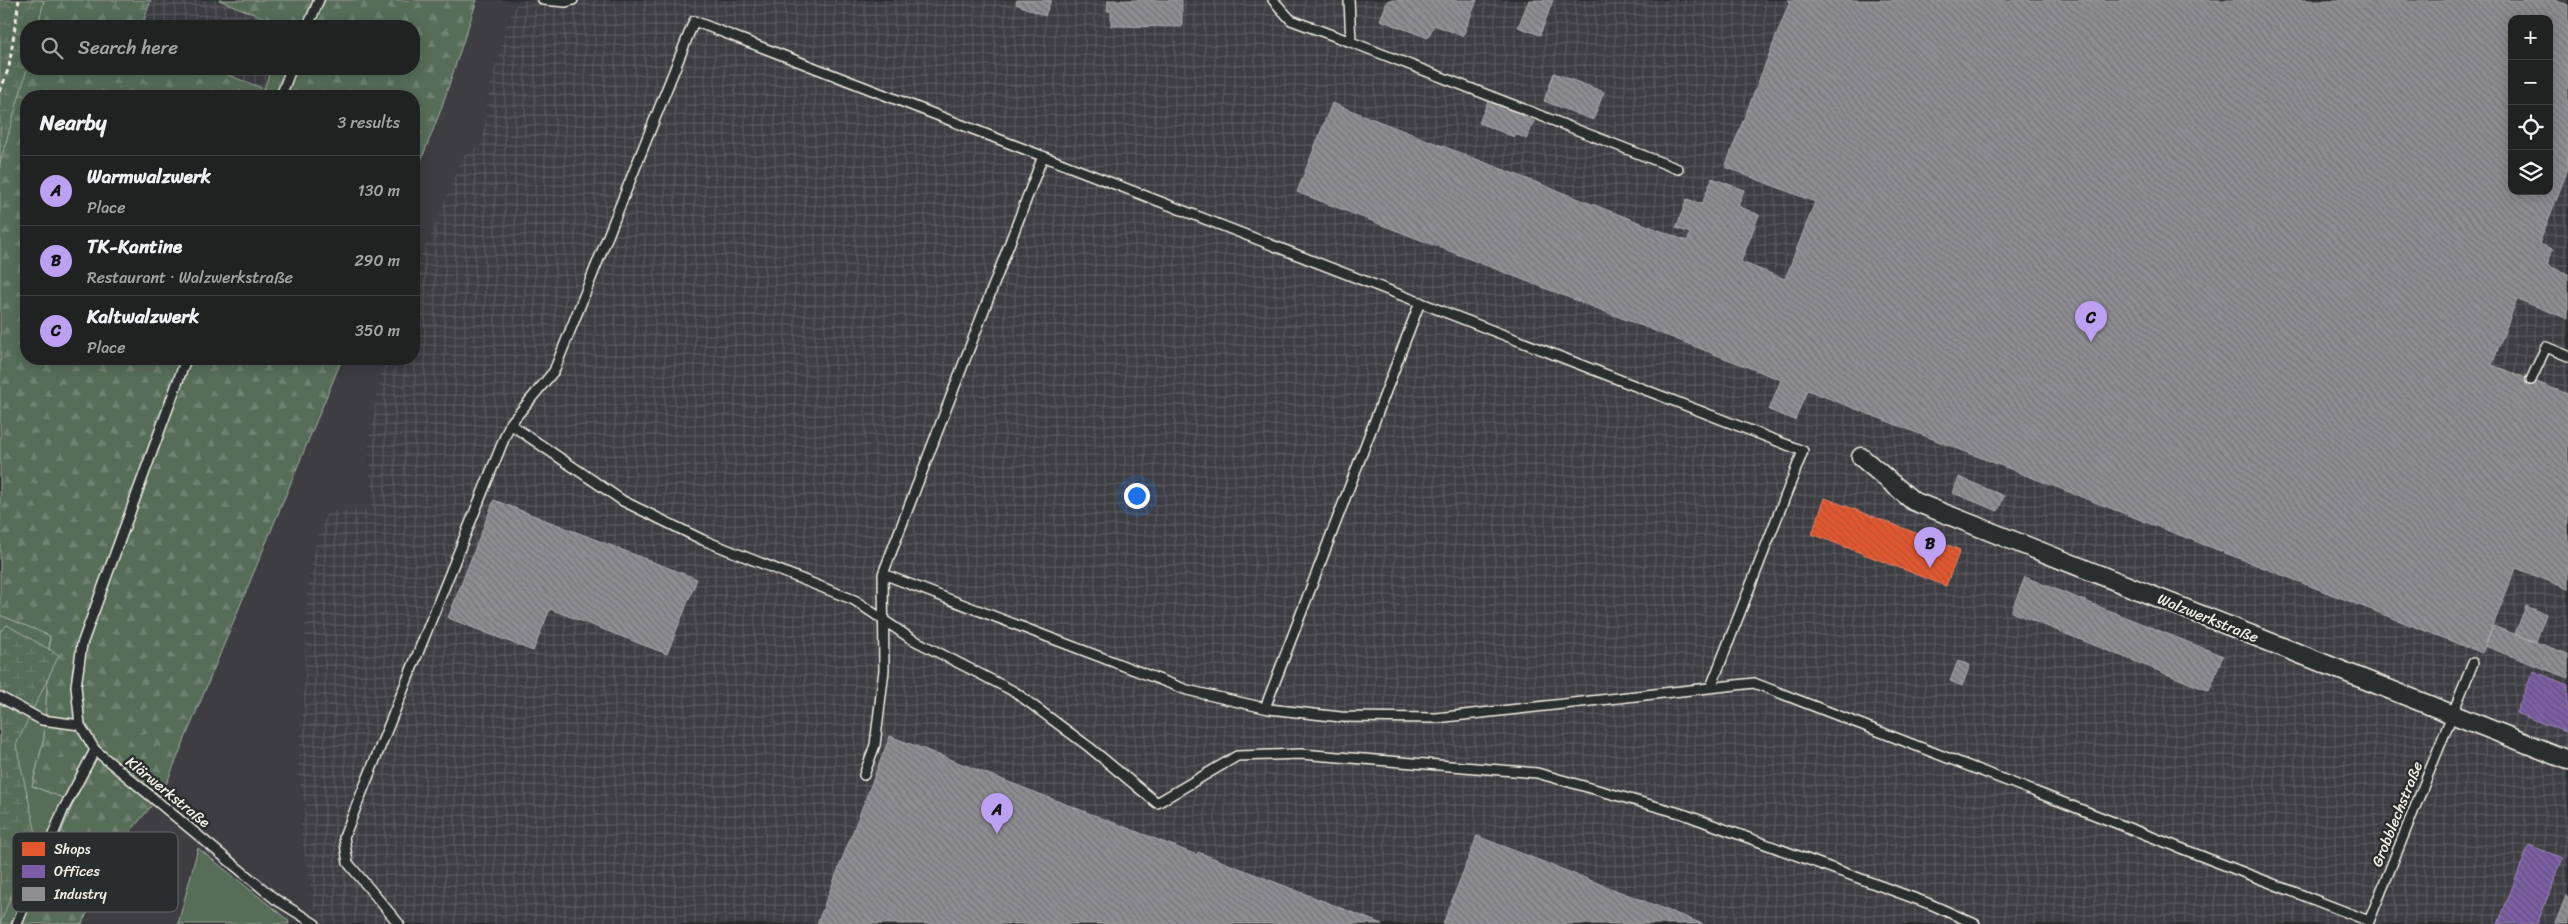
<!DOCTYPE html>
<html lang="en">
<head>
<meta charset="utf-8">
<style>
	:root { --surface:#202222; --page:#2d2f2f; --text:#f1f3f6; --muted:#a2a4a5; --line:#3d3f40; --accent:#bca0f2 }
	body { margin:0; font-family:Sriracha,sans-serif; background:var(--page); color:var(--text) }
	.controls { position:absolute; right:15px; top:15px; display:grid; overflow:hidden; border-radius:10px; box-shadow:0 2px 12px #0003 }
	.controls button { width:45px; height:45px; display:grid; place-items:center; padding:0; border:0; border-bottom:1px solid var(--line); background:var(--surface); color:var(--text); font:25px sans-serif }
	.you { position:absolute; left:1136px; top:495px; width:18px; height:18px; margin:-12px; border:4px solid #fff; border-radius:50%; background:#1a73e8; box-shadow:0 0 0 8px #1a73e833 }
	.badge { display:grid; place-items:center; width:32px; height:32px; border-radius:50%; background:var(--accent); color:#111; font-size:16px; font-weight:700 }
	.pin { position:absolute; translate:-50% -41px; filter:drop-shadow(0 1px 2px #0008) }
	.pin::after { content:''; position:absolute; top:26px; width:18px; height:15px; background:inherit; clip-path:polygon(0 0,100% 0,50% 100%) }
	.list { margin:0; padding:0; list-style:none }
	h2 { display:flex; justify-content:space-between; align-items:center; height:65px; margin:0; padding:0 20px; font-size:21px }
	h2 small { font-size:16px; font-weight:400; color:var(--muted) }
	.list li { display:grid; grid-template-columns:32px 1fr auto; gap:15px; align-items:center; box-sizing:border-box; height:70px; padding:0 20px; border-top:1px solid var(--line) }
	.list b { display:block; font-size:19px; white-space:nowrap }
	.list p { margin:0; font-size:16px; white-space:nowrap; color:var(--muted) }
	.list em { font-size:16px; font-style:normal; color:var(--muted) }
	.icon { flex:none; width:28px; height:28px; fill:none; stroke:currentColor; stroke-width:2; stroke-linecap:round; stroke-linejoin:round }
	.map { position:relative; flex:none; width:2568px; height:924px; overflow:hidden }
	.search { position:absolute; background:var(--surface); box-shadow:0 2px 12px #0003; left:20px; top:20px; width:400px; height:55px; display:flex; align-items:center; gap:12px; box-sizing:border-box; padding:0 18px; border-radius:20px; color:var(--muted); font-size:19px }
	.panel { position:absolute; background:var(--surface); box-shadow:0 2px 12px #0003; left:20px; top:90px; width:400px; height:275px; border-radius:20px }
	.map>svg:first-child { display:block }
	.built { fill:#3c3d43 }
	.industrial { fill:url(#industrial-grid); fill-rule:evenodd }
	.green { fill:#566d59; stroke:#a5afa0 }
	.forest { fill:url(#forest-firs); stroke:#a5afa0 }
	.wetland { fill:url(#wetland-marsh); stroke:#a5afa0 }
	.shops { fill:url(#shops-back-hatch); stroke:#e98566 }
	.offices { fill:url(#offices-back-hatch); stroke:#9f8aba }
	.industry { fill:url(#industry-back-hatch); stroke:#acabac; fill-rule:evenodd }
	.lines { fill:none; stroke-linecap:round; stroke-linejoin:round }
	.lane-casing { stroke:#f4f1e8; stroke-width:12 }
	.street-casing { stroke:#f4f1e8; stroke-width:21 }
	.path { stroke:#f4f1e8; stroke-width:3; stroke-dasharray:5 4; stroke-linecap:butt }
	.lane { stroke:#2a2d2e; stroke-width:9 }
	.street { stroke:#2a2d2e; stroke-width:18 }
	.labels { text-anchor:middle; stroke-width:5; stroke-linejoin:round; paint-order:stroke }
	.street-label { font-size:15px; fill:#f4f1e8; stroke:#2a2d2e }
	.key { fill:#2a2d2e; stroke:#676866; stroke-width:1 }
	.key-label { font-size:14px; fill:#f4f1e8 }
</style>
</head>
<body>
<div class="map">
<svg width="2568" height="924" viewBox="0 0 2568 924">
	<defs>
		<pattern id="industrial-grid" width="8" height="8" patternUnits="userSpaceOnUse" patternTransform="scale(1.25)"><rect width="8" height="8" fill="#3c3d43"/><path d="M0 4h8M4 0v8" fill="none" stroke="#595a5e"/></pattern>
		<pattern id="forest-firs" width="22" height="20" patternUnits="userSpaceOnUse" patternTransform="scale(1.25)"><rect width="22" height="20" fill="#566d59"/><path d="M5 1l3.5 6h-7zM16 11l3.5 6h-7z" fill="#6f8271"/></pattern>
		<pattern id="wetland-marsh" width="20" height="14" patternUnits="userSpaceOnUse" patternTransform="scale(1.25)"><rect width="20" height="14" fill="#566d59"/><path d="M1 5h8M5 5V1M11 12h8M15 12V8" fill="none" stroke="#6f8271"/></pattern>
		<pattern id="shops-back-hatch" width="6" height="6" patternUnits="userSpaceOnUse" patternTransform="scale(1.25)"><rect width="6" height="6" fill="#e4572e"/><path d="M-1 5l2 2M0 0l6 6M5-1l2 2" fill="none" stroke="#ae5236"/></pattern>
		<pattern id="offices-back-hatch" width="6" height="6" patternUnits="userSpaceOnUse" patternTransform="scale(1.25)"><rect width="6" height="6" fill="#7b5ea7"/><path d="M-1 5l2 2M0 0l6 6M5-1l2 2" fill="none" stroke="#605272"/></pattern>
		<pattern id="industry-back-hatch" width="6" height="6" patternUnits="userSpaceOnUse" patternTransform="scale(1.25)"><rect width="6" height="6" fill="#8d8d92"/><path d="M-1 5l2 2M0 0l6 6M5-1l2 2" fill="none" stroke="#757577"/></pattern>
	</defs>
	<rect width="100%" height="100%" fill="#2a2d2e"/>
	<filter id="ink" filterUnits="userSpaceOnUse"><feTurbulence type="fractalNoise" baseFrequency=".02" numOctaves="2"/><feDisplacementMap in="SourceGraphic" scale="10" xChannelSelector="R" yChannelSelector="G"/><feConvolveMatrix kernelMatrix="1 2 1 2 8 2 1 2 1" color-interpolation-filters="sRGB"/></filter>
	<g filter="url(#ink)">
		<path class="built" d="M 477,0 L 518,0 L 506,26 L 490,85 L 482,144 L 414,268 L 414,178 L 439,115 Z
			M 342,359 L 383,359 L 369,440 L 371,511 L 327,512 L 316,543 L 306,597 L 305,675 L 297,775 L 306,806 L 300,827 L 313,904 L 320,924 L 289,924 L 288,920 L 199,848 L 178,924 L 82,924 L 120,844 L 163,792 Z"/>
		<path class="industrial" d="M 151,0 L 219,0 L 284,26 L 142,26 Z
			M 518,0 L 2568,0 L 2568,924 L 320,924 L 313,904 L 300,827 L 306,806 L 297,775 L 305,675 L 306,597 L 316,543 L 327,511 L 371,510 L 369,440 L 383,359 L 414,359 L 414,268 L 431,236 L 463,156 L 482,144 L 490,85 L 506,26 ZM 2512,19 L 2549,19 L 2549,191 L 2512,191 Z
			M 213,69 L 271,69 L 264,89 Z"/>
		<path class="green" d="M 0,615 L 50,635 L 44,739 L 32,786 L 74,802 L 22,924 L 0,924 Z
			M 198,848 L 288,920 L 289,924 L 178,924 Z"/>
		<path class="forest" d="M 31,0 L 151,0 L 142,26 L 27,26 Z
			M 219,0 L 477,0 L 439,115 L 414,178 L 414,96 L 26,96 L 26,359 L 342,359 L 163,792 L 120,844 L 82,924 L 22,924 L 74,802 L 32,786 L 44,739 L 50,636 L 0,615 L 0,127 L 26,69 L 213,69 L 264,89 L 271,69 L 414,69 L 414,26 L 284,26 Z"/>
		<path class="wetland" d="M 0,0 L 44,0 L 38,26 L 26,26 L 27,69 L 0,163 Z
			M 7,625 L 59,655 L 16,745 L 36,833 L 0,924 L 0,632 Z"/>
		<path class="shops" d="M 1825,498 L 1960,550 L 1946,586 L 1812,534 Z"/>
		<path class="offices" d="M 2533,671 L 2568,685 L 2568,733 L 2516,713 Z
			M 2529,845 L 2563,858 L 2537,924 L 2498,924 Z"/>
		<path class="industry" d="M 1017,0 L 1051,0 L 1045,16 L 1016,4 Z
			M 1108,0 L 1182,0 L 1182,27 L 1111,26 L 1111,11 L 1107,11 Z
			M 1388,0 L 1477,0 L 1463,36 L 1434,25 L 1428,38 L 1380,20 Z
			M 1529,0 L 1553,0 L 1540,35 L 1518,27 Z
			M 1788,0 L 2555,0 L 2568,5 L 2568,169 L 2539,244 L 2553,249 L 2547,265 L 2568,274 L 2568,319 L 2517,299 L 2492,365 L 2568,394 L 2568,589 L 2516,568 L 2482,653 L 1807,390 L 1795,420 L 1769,410 L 1781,380 L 1297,192 L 1332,103 L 1687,241 L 1690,233 L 1676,228 L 1687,199 L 1702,204 L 1712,178 L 1744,190 L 1738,206 L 1759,215 L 1741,262 L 1785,279 L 1815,202 L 1725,167 L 1790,1 ZM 2512,19 L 2549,19 L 2549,191 L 2512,191 Z
			M 1554,73 L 1604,92 L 1593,120 L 1544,101 Z
			M 1489,99 L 1524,112 L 1522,116 L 1534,121 L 1527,139 L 1515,134 L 1514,137 L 1479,123 Z
			M 1959,477 L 2004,496 L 1998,511 L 1953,493 Z
			M 494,500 L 697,579 L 667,654 L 550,609 L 533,651 L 448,618 Z
			M 2025,577 L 2223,656 L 2209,691 L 2011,612 Z
			M 2526,606 L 2546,614 L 2536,642 L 2515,634 Z
			M 2493,626 L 2568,654 L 2568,678 L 2485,646 Z
			M 1958,661 L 1970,665 L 1962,686 L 1950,681 Z
			M 890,736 L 1197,855 L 1198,852 L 1382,924 L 817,924 Z
			M 1477,836 L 1703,924 L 1443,924 Z
			M 2566,896 L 2568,897 L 2568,924 L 2555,924 Z"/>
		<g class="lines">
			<g class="lane-casing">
				<path id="lane" d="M 543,0 L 566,2 L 573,0
					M 1273,0 L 1291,20 L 1351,42
					M 1349,0 L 1351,42 L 1678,169
					M 308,26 L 319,0
					M 281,96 L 291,69
					M 2531,380 L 2546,347 L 2568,356
					M 510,424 L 623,501 L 703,540 L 854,600 L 910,638 L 1015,692 L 1089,747 L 1157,803 L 1237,756 L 1301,754 L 1537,773 L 1683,814 L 1930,904 L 1975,924
					M 883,574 L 1187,690 L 1269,709 L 1341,717 L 1436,718 L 1754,683 L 2369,921
					M 0,697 L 42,720 L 80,725 L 95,750 L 275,899 L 315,924
					M 1265,708 L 1420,302
					M 80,725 L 76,686 L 82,644 L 186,359
					M 864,775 L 875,745 L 884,670 L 883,574 L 1043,156
					M 17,924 L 63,810 L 95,750
					M 399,924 L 348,863 L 344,837 L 510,424 L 554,371 L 694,21 L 1803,451 L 1711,687
					M 2368,924 L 2473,663"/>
			</g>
			<g class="street-casing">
				<path id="street" d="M 1861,457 L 1913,501 L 2568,760"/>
			</g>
			<path class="path" d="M 168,23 L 175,26
				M 0,92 L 9,67 L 19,0"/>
			<use href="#lane" class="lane"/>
			<use href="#street" class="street"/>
		</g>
	</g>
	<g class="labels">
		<g class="street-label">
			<text transform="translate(2208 618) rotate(22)" y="5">Walzwerkstraße</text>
			<text transform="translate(168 792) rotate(39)" y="5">Klärwerkstraße</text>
			<text transform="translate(2397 814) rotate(-68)" y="5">Grobblechstraße</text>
		</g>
	</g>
	<rect x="12" y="832" width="166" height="80" rx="8" class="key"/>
	<rect x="22" y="842" width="23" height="14" fill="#e4572e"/>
	<rect x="22" y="865" width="23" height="13" fill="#7b5ea7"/>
	<rect x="22" y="887" width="23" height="14" fill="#8d8d92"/>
	<g class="key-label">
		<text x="54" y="854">Shops</text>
		<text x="54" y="876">Offices</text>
		<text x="54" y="899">Industry</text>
	</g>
</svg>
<div class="controls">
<button>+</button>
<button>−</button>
<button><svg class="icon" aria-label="locate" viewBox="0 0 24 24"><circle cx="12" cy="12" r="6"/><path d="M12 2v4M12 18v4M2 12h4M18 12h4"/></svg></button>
<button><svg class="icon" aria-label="layers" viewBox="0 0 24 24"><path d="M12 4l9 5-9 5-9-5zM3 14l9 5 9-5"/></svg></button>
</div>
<div class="you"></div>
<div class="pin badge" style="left:997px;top:834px">A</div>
<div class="pin badge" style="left:1930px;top:568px">B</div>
<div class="pin badge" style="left:2091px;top:342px">C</div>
<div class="search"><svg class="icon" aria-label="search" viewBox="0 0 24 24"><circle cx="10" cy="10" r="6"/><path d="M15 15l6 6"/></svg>Search here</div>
<section class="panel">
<h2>Nearby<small>3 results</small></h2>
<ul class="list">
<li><span class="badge">A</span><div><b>Warmwalzwerk</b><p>Place</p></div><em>130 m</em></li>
<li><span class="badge">B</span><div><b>TK-Kantine</b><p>Restaurant · Walzwerkstraße</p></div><em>290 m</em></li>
<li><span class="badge">C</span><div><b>Kaltwalzwerk</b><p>Place</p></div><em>350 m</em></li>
</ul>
</section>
</div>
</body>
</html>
